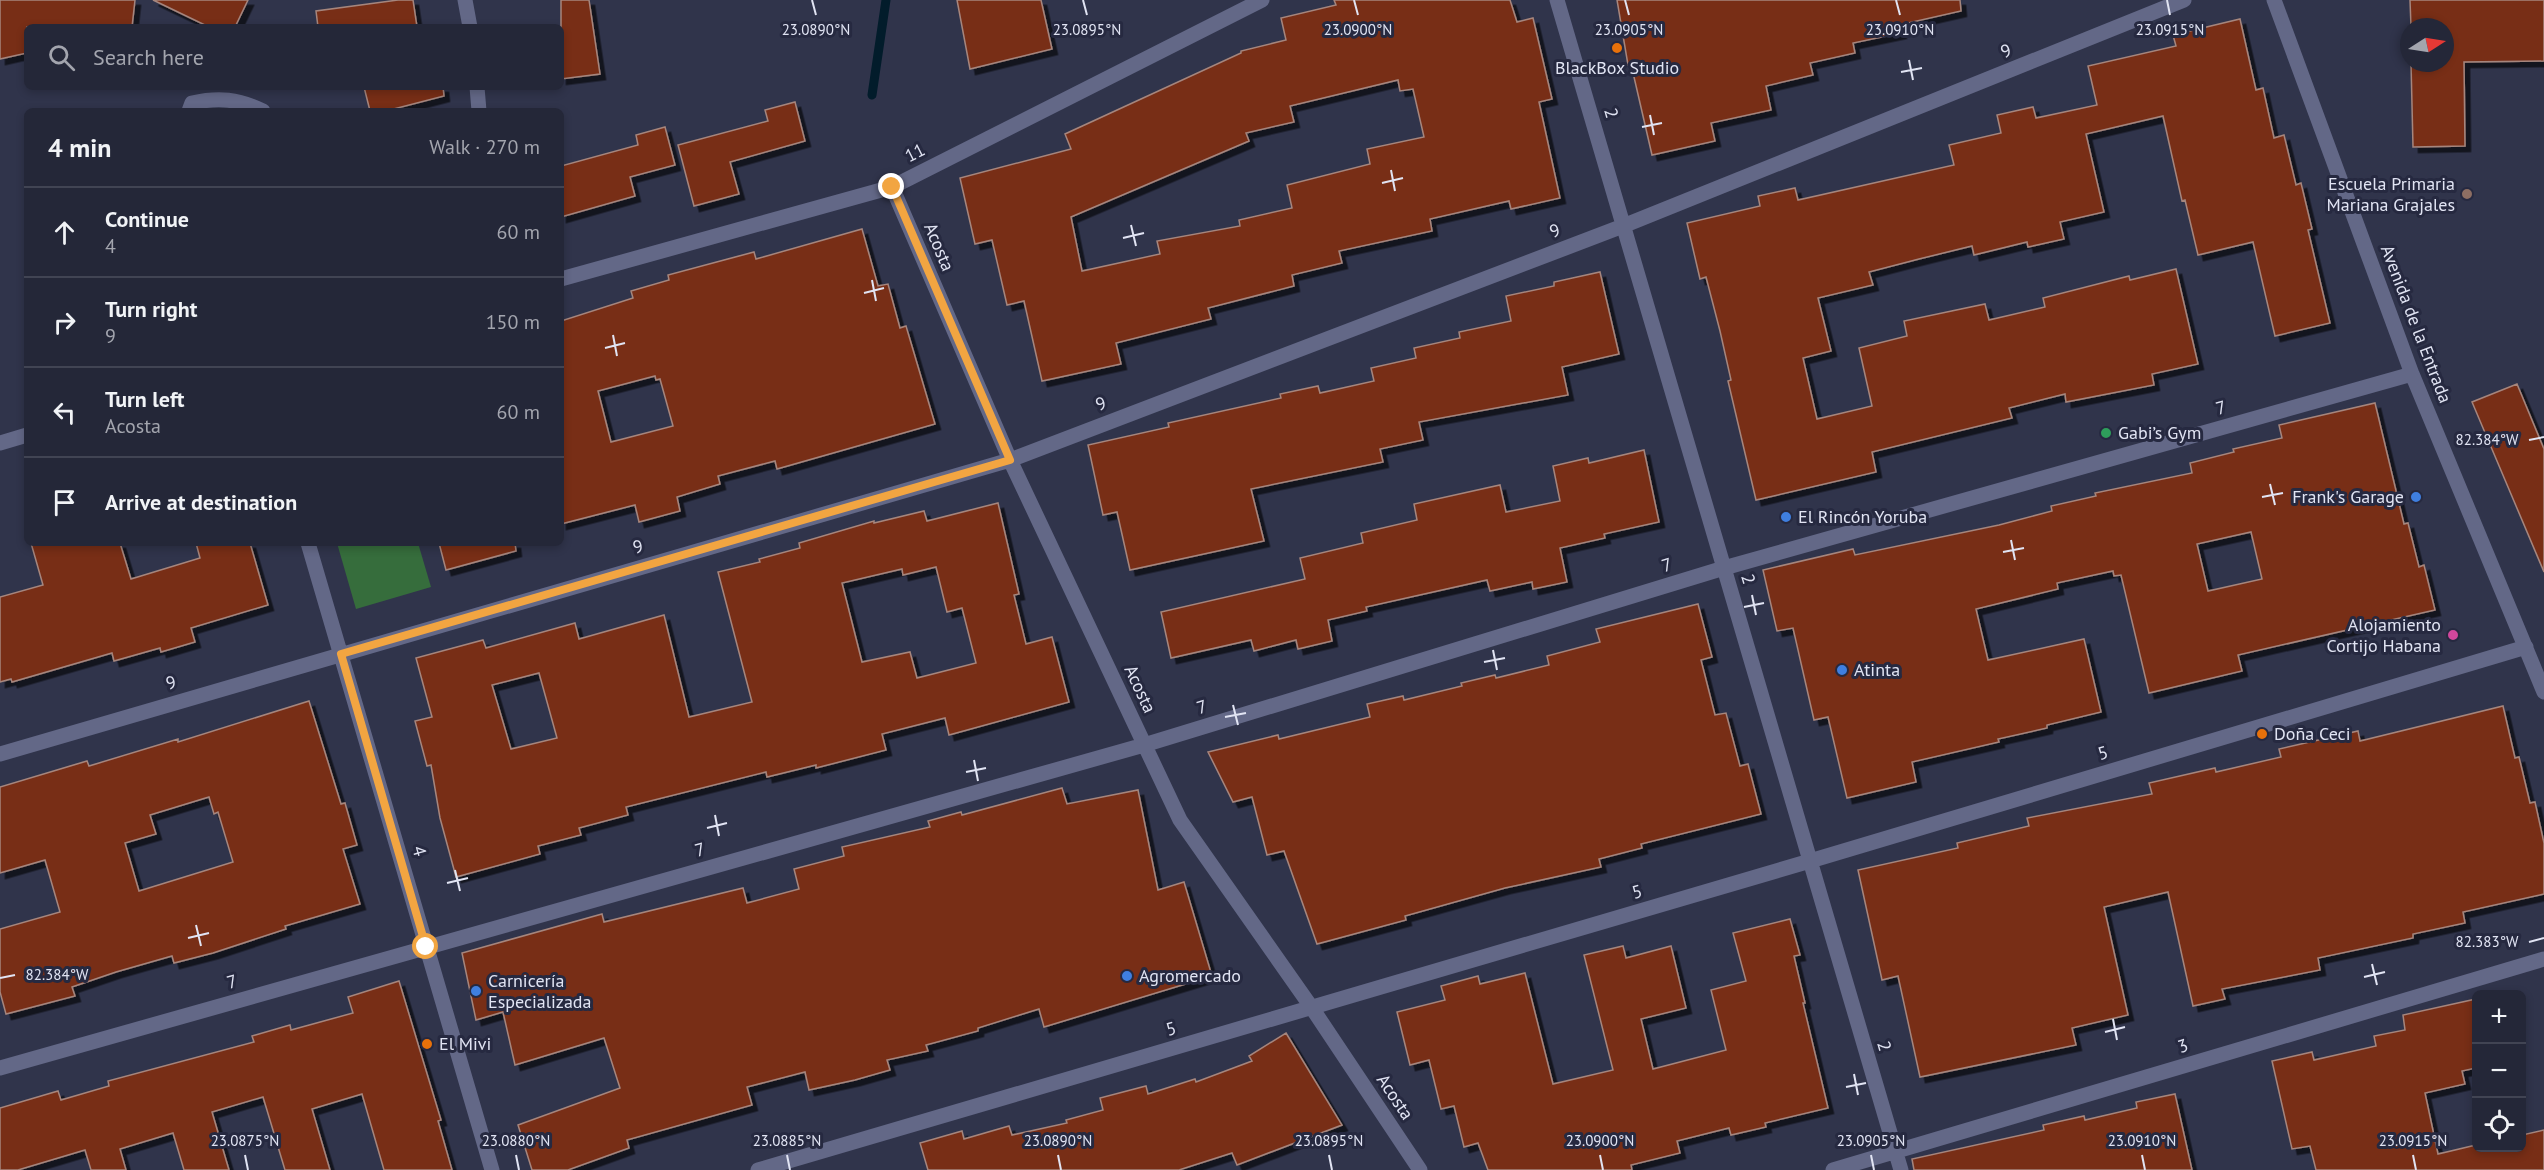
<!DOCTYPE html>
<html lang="en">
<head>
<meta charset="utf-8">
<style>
	:root { --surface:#242738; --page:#303343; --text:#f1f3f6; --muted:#a3a5ae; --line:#414453 }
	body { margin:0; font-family:"PT Sans",sans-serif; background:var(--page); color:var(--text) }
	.controls { position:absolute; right:18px; bottom:18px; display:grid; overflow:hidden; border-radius:9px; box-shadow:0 3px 9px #0003 }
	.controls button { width:54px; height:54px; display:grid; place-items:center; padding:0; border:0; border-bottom:2px solid var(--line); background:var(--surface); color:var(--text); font:30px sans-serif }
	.compass { position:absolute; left:2400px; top:18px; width:54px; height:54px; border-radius:50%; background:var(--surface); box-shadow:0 3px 9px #0003; rotate:78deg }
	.stop { position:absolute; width:18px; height:18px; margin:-14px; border:4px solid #f2a541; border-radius:50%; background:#fff }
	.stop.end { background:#f2a541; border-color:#fff; box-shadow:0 2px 6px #0008 }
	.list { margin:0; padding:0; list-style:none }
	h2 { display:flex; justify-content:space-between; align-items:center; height:78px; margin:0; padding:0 24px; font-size:26px }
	h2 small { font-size:20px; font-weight:400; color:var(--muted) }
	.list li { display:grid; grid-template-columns:39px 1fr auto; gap:18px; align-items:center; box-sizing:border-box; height:90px; padding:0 24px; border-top:2px solid var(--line) }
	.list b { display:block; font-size:22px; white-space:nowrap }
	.list p { margin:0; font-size:20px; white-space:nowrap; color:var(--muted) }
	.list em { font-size:20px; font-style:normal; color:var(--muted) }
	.icon { flex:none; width:33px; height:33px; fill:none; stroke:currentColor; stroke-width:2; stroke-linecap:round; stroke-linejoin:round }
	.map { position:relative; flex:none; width:2544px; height:1170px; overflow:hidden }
	.search { position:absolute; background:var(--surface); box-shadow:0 3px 9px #0003; left:24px; top:24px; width:540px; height:66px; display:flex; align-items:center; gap:15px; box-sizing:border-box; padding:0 21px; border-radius:9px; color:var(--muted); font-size:22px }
	.panel { position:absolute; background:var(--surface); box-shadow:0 3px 9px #0003; left:24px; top:108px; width:540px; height:438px; border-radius:9px }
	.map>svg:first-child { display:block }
	.green { fill:#366d3c }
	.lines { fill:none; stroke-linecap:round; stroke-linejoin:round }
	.stream { stroke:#021c2b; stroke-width:9 }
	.building { fill:#782e19; stroke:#a6867d; stroke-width:1.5; fill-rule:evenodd; filter:url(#shadow) }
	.minor { stroke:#636887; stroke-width:15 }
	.route { stroke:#f2a541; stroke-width:8 }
	.ticks { fill:none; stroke:#e1e4f3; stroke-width:2 }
	.food-dot { fill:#e8710a; stroke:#262940; stroke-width:2 }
	.education-dot { fill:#8d6e63; stroke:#262940; stroke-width:2 }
	.leisure-dot { fill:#2e9e5b; stroke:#262940; stroke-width:2 }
	.shop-dot { fill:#3f7fe0; stroke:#262940; stroke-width:2 }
	.hotel-dot { fill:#d1479c; stroke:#262940; stroke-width:2 }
	.labels { text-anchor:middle; stroke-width:6; stroke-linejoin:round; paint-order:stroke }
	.street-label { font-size:18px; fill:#e1e4f3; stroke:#262940 }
	.poi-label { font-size:18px; fill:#e1e4f3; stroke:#262940; text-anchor:start }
	.ticks-label { font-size:15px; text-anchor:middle; fill:#e1e4f3; stroke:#262940; stroke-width:6; stroke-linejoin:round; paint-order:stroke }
</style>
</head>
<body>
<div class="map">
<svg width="2544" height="1170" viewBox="0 0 2544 1170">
	<defs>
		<filter id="shadow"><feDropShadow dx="5.5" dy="5.5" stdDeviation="0" flood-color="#0009"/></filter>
	</defs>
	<rect width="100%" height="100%" fill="#30344b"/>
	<path class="green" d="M 337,543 L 418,543 L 431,587 L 356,609 Z"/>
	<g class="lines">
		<path class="stream" d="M 872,95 L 886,0"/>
	</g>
	<path class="building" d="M 0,0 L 135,0 L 132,27 L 27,27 L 27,53 L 0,59 Z
		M 153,0 L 248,0 L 235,27 L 209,27 Z
		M 398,0 L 413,0 L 417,27 L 318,27 L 316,11 Z
		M 561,0 L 589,0 L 600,74 L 561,79 Z
		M 957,0 L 1041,0 L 1052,49 L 970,69 Z
		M 1334,0 L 1510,0 L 1517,22 L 1533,18 L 1552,99 L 1539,102 L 1560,198 L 1511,209 L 1509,201 L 1430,219 L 1432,231 L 1339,251 L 1342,263 L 1292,275 L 1294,286 L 1208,308 L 1211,319 L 1116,343 L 1121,364 L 1042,381 L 1024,301 L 1007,305 L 992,240 L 975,244 L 960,178 L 1071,149 L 1065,134 L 1241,53 L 1241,51 L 1286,40 L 1281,18 L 1336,5 ZM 1398,80 L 1400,91 L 1413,89 L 1424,137 L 1367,149 L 1370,164 L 1287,185 L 1292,208 L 1239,220 L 1240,226 L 1157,241 L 1160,254 L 1082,271 L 1071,217 L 1249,141 L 1246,133 L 1294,122 L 1290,106 Z
		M 1617,0 L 1960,0 L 1961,11 L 1899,25 L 1901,33 L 1853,43 L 1855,53 L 1810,63 L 1813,75 L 1766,86 L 1771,110 L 1711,123 L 1715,141 L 1652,155 L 1631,64 L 1628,65 Z
		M 2410,0 L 2544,0 L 2544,61 L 2464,62 L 2465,146 L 2413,147 L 2411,63 L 2445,63 L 2445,27 L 2411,27 Z
		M 2240,19 L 2256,90 L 2263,88 L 2274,138 L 2284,135 L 2296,185 L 2301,183 L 2312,229 L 2308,230 L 2330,323 L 2275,336 L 2253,242 L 2198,255 L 2185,200 L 2182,201 L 2163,116 L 2086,134 L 2104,212 L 2060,222 L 2064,239 L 2028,247 L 2027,242 L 1974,255 L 1972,246 L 1919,259 L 1869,272 L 1873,285 L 1818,298 L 1831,351 L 1803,358 L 1817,419 L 1872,406 L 1859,348 L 1907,336 L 1904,321 L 1985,304 L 1989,320 L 2045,307 L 2043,298 L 2129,276 L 2130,280 L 2176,269 L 2198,364 L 2152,374 L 2154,385 L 2066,402 L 2065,394 L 2009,408 L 2012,418 L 1872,452 L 1876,472 L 1756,500 L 1728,381 L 1731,380 L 1720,331 L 1706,277 L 1700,279 L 1687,223 L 1760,206 L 1758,196 L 1795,188 L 1798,200 L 1954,165 L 1949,145 L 2001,133 L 1997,115 L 2033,107 L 2036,118 L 2097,105 L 2088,66 L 2176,46 L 2173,35 Z
		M 364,87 L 443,87 L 444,96 L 386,111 L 370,111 Z
		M 795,102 L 805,141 L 730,162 L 739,194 L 694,206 L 678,145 L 768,121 L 765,110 Z
		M 665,127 L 675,165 L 630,177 L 635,196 L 561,217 L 561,166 L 638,145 L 636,135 Z
		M 862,229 L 878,286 L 888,284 L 900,328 L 906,326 L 935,424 L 777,469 L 775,461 L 718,476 L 720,484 L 677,497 L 680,511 L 639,522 L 635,505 L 561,524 L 561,321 L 633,298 L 631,291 L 669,280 L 668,275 L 754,252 L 756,259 ZM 655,376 L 656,380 L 660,379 L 673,426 L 611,442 L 598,391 Z
		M 1600,272 L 1619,354 L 1562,367 L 1568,395 L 1419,422 L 1423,440 L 1380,449 L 1383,462 L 1251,489 L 1264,541 L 1130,570 L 1117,512 L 1103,515 L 1088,445 L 1169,427 L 1168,423 L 1281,398 L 1280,394 L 1318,386 L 1320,393 L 1374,381 L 1371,368 L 1416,358 L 1414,348 L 1460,338 L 1459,332 L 1511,321 L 1506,296 L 1554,286 L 1554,282 Z
		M 2517,384 L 2544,449 L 2544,572 L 2472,402 Z
		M 2375,403 L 2404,524 L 2408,523 L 2419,567 L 2424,565 L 2435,610 L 2238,655 L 2242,671 L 2149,693 L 2121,575 L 2114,576 L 2113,571 L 2057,583 L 2058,589 L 1976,609 L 1988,660 L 2084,639 L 2101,712 L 2047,725 L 2047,728 L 1998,739 L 1999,742 L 1912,762 L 1916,782 L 1847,798 L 1828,717 L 1814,720 L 1793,628 L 1777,631 L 1763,570 L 1853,549 L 1855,555 L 1999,525 L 2052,511 L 2051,506 L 2096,496 L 2095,493 L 2192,473 L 2190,463 L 2234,452 L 2233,449 L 2282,438 L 2279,425 ZM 2251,532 L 2262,579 L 2208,591 L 2197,544 Z
		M 1644,450 L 1659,522 L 1604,534 L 1605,538 L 1560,548 L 1567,582 L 1533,589 L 1532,582 L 1490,591 L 1487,580 L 1366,607 L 1367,611 L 1328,620 L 1332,641 L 1298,649 L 1296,640 L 1254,651 L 1251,640 L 1171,658 L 1161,612 L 1305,579 L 1300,558 L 1363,543 L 1361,533 L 1417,520 L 1414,504 L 1500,485 L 1506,512 L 1560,501 L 1553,466 L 1588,458 L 1589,463 Z
		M 998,503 L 1019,594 L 1014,595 L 1026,644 L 1052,637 L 1069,702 L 949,735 L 945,718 L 882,734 L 886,750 L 816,768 L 816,765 L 767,777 L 766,772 L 626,807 L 628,815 L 579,828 L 581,835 L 538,846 L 540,854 L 456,877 L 440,818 L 431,765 L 427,766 L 415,721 L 432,717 L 416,658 L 483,640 L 486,648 L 575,623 L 579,639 L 664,615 L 689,717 L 752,702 L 718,572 L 760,562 L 759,559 L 800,548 L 799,543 L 874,521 L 874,523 L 924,511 L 927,521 ZM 936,567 L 947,612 L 962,608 L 976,663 L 917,678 L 910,652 L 862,662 L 842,583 L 902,569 L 903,575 ZM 539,673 L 557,738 L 511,749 L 492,685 Z
		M 31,543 L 120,543 L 131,579 L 200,558 L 196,543 L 250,543 L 268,605 L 191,628 L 195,642 L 161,652 L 160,648 L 114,661 L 112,653 L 12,682 L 11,679 L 0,682 L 0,597 L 43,585 Z
		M 439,543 L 515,543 L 516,551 L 446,570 Z
		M 1698,604 L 1712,657 L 1701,660 L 1715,715 L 1726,713 L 1740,766 L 1748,764 L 1761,814 L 1641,844 L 1642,848 L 1599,859 L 1601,867 L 1505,888 L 1405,916 L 1406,920 L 1317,944 L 1284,851 L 1267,855 L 1252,797 L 1233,802 L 1208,752 L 1278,735 L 1279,739 L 1370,717 L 1367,704 L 1403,696 L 1404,700 L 1462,686 L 1461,683 L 1495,675 L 1496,678 L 1549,665 L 1547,656 L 1600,642 L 1596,629 Z
		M 309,701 L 341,804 L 345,803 L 357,845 L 343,849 L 360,904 L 285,926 L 286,929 L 213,953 L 174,963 L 172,956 L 116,972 L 72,987 L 75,996 L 6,1014 L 0,992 L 0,929 L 60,912 L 45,860 L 0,873 L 0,787 L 87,761 L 89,766 L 178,739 L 178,742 ZM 209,797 L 214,814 L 218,812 L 233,862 L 139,891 L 125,843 L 156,834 L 150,815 Z
		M 2503,706 L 2515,758 L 2519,757 L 2530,803 L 2535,802 L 2544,843 L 2544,894 L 2463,912 L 2465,923 L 2413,934 L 2413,938 L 2318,958 L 2320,970 L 2222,989 L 2225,999 L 2193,1006 L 2168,892 L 2104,907 L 2128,1015 L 2072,1028 L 2076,1045 L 1920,1077 L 1898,976 L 1882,980 L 1858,870 L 1958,848 L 1957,843 L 2029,826 L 2027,818 L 2152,794 L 2149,783 L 2215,768 L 2216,772 L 2281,757 L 2279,749 L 2358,731 L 2360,741 Z
		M 1062,788 L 1067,804 L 1138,790 L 1158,890 L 1184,882 L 1212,976 L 1044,1027 L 1039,1009 L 978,1028 L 978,1031 L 926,1045 L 928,1051 L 887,1060 L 890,1070 L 855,1080 L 809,1090 L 805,1072 L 747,1087 L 752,1105 L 627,1140 L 629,1148 L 568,1170 L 532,1170 L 518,1125 L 620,1088 L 604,1038 L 515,1065 L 503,1012 L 476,1020 L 462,953 L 602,914 L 604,922 L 743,888 L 747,903 L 799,889 L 794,869 L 844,856 L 842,847 L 930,827 L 928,821 L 961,812 L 962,815 Z
		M 1790,919 L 1800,955 L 1794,956 L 1805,1003 L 1803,1003 L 1828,1108 L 1765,1123 L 1766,1127 L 1731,1135 L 1729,1128 L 1677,1141 L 1680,1153 L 1631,1165 L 1632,1170 L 1488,1170 L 1478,1143 L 1464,1147 L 1454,1106 L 1441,1109 L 1429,1060 L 1410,1065 L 1397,1012 L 1445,1000 L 1441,986 L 1478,976 L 1480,984 L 1525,973 L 1553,1084 L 1613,1070 L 1584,955 L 1623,946 L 1626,958 L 1671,946 L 1686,1008 L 1641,1019 L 1653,1069 L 1726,1050 L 1711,990 L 1746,981 L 1733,933 Z
		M 399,981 L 441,1120 L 438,1121 L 452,1170 L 384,1170 L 362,1094 L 312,1109 L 330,1170 L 285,1170 L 263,1097 L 212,1112 L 229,1170 L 184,1170 L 173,1133 L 120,1149 L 126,1170 L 91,1170 L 85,1150 L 18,1170 L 0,1170 L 0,1108 L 58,1091 L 61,1100 L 109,1086 L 108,1081 L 254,1042 L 252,1036 L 290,1025 L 291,1030 L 353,1013 L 348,997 Z
		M 2476,999 L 2476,1068 L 2462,1071 L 2465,1084 L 2425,1093 L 2438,1154 L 2476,1145 L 2476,1148 L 2522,1148 L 2522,1135 L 2544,1130 L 2544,1170 L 2316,1170 L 2310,1146 L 2292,1149 L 2272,1061 L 2312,1052 L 2314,1060 L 2376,1046 L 2374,1036 L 2405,1030 L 2403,1015 Z
		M 1286,1033 L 1342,1125 L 1237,1165 L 1232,1153 L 1179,1170 L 928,1170 L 920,1143 L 962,1131 L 964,1139 L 1009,1126 L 1012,1135 L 1067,1123 L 1066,1120 L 1103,1110 L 1100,1098 L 1146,1086 L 1148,1094 L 1195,1079 L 1196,1082 L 1252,1061 L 1249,1056 Z
		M 2175,1094 L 2192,1170 L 1914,1170 L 1912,1159 L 2044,1130 L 2043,1125 L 2084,1116 L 2085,1120 L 2137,1108 L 2136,1102 Z"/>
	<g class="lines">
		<path class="minor" d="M 465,0 L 470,27
			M 1557,0 L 1901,1170
			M 2274,0 L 2412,374 L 2544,692
			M 477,87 L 479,111
			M 189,111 L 192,103 C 219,97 238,99 263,111
			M 892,187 L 1010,460 L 1180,820 L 1312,1008 L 1420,1170
			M 561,279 L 892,187 L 1262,0
			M 0,443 L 27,435
			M 308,543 L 492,1170
			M 0,754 L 1010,460 L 1623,226 L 2184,0
			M 0,1068 L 1144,745 L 1724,568 L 2412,374
			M 758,1170 L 1810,861 L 2526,647
			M 1833,1170 L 2544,959"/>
	</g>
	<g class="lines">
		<path class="route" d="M 426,947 L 341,654 L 1010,460 L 892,187"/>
	</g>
	<path class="ticks" d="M 812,0 L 816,15M 1083,0 L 1087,15M 1354,0 L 1358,15M 1625,0 L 1629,15M 1896,0 L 1900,15M 2167,0 L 2170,15M 1909,60 L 1913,80M 1901,72 L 1922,68M 1650,115 L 1654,135M 1642,127 L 1662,123M 1391,170 L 1395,191M 1382,183 L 1403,178M 1131,225 L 1136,246M 1123,238 L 1144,233M 872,280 L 876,301M 864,293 L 884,288M 613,335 L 617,356M 605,348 L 625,343M 2529,440 L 2544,437M 2270,484 L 2275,505M 2262,497 L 2283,493M 2011,540 L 2015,560M 2003,552 L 2024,548M 1752,595 L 1756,615M 1744,607 L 1764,603M 1493,650 L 1497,670M 1484,662 L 1505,658M 1233,705 L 1238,725M 1225,717 L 1246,713M 974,760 L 978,781M 966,772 L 986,768M 715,815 L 719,836M 707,828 L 727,823M 455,870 L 460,891M 447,883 L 468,878M 196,925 L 201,946M 188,938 L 209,933M 2529,942 L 2544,938M 2372,964 L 2377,985M 2364,977 L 2385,972M 0,978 L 15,975M 2113,1019 L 2117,1040M 2105,1032 L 2125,1027M 1854,1074 L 1858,1095M 1846,1087 L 1866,1083M 245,1155 L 248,1170M 516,1155 L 519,1170M 787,1155 L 790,1170M 1058,1155 L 1061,1170M 1329,1155 L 1332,1170M 1600,1155 L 1603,1170M 1871,1155 L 1874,1170M 2142,1155 L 2145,1170M 2413,1155 L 2416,1170"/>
	<g class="food-dot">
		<circle cx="1617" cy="48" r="6"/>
		<circle cx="2262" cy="734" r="6"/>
		<circle cx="427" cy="1044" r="6"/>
	</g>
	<circle class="education-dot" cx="2467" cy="194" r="6"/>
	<circle class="leisure-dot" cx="2106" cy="433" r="6"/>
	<g class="shop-dot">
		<circle cx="2416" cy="497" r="6"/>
		<circle cx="1786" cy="517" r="6"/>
		<circle cx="1842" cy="670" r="6"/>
		<circle cx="1127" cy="976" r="6"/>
		<circle cx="476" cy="991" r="6"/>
	</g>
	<circle class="hotel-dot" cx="2453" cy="635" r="6"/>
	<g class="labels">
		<g class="street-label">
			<text transform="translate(2006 51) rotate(-22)" y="6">9</text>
			<text transform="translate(1611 113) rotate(74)" y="6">2</text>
			<text transform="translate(915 153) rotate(-27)" y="6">11</text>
			<text transform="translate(1555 231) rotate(-21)" y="6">9</text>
			<text transform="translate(939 247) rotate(67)" y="6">Acosta</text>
			<text transform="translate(2416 324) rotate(69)" y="6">Avenida de la Entrada</text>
			<text transform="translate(1101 404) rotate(-21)" y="6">9</text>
			<text transform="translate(2221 408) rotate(-16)" y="6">7</text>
			<text transform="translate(638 547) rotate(-16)" y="6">9</text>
			<text transform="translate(1667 565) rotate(-17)" y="6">7</text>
			<text transform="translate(1748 579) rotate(74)" y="6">2</text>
			<text transform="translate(171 683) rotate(-16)" y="6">9</text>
			<text transform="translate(1140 689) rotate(65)" y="6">Acosta</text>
			<text transform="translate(1202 707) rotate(-17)" y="6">7</text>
			<text transform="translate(2103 753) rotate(-17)" y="6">5</text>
			<text transform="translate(700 850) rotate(-16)" y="6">7</text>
			<text transform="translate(419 851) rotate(74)" y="6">4</text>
			<text transform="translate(1637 892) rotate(-16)" y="6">5</text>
			<text transform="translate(232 982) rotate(-16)" y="6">7</text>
			<text transform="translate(1171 1029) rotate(-16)" y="6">5</text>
			<text transform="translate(1884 1046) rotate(74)" y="6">2</text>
			<text transform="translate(2183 1046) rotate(-17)" y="6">3</text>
			<text transform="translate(1395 1097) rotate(56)" y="6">Acosta</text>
		</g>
		<g class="poi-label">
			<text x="1617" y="74" text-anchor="middle">BlackBox Studio</text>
			<text x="2455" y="190" text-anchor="end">Escuela Primaria<tspan x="2455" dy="21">Mariana Grajales</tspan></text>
			<text x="2118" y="439">Gabi’s Gym</text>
			<text x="2404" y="503" text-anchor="end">Frank's Garage</text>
			<text x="1798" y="523">El Rincón Yoruba</text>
			<text x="2441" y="631" text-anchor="end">Alojamiento<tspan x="2441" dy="21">Cortijo Habana</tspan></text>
			<text x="1854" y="676">Atinta</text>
			<text x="2274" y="740">Doña Ceci</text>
			<text x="1139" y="982">Agromercado</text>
			<text x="488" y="987">Carnicería<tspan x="488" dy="21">Especializada</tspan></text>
			<text x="439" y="1050">El Mivi</text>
		</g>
	</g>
	<g class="ticks-label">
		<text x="816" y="35">23.0890°N</text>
		<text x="1087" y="35">23.0895°N</text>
		<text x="1358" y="35">23.0900°N</text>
		<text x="1629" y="35">23.0905°N</text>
		<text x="1900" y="35">23.0910°N</text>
		<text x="2170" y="35">23.0915°N</text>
		<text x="2487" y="445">82.384°W</text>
		<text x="2487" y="947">82.383°W</text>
		<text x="57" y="980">82.384°W</text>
		<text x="245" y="1146">23.0875°N</text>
		<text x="516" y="1146">23.0880°N</text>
		<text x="787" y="1146">23.0885°N</text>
		<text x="1058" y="1146">23.0890°N</text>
		<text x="1329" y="1146">23.0895°N</text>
		<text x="1600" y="1146">23.0900°N</text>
		<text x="1871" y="1146">23.0905°N</text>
		<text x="2142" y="1146">23.0910°N</text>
		<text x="2413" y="1146">23.0915°N</text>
	</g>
</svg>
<div class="controls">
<button>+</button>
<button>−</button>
<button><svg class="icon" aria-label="locate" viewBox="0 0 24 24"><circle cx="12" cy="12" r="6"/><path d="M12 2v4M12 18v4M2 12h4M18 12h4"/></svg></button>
</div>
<svg class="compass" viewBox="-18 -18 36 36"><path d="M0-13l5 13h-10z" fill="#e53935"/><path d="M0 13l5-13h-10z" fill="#a3a5ae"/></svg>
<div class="stop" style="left:426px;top:947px"></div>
<div class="stop end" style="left:892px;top:187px"></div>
<div class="search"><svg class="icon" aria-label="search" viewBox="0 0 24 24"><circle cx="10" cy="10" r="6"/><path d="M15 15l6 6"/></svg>Search here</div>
<section class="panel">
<h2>4 min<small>Walk · 270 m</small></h2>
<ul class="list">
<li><svg class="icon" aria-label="ahead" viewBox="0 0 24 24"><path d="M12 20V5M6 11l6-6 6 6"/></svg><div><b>Continue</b><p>4</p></div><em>60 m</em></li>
<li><svg class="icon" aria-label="right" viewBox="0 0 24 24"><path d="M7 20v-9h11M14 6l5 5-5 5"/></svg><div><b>Turn right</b><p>9</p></div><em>150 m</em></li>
<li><svg class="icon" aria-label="left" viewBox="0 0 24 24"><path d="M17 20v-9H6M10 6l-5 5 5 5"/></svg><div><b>Turn left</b><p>Acosta</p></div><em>60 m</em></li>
<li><svg class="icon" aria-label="arrive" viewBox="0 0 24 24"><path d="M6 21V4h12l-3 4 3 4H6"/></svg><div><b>Arrive at destination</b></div></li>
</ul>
</section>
</div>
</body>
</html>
